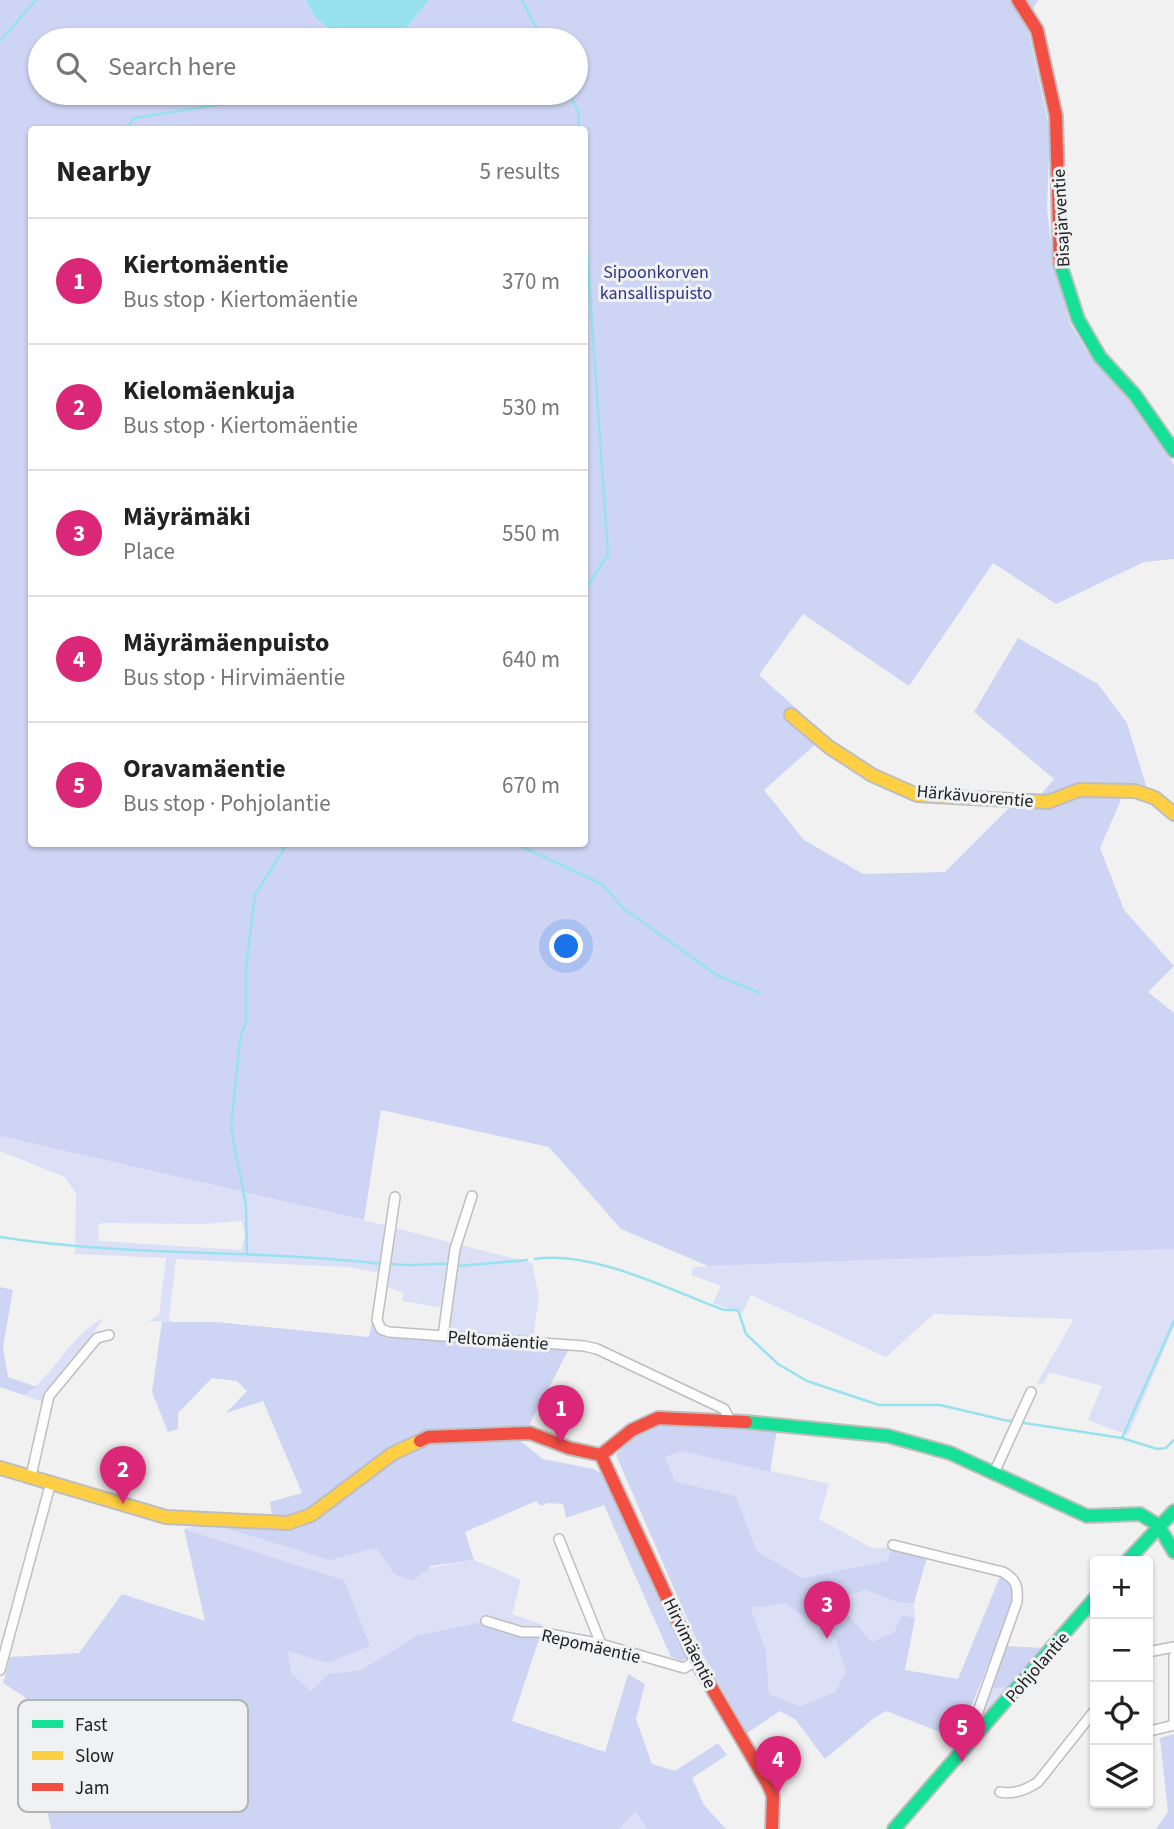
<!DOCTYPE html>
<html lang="en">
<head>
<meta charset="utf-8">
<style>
	:root { --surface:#fff; --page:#f6f6f6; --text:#222; --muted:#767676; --line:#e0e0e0; --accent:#db2777 }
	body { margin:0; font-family:"Source Sans 3",sans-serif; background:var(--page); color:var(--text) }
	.controls { position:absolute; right:21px; bottom:21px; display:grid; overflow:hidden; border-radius:7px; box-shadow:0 2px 5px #0004 }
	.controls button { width:63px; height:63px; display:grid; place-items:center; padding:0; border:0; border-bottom:2px solid var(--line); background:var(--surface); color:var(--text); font:35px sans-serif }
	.you { position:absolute; left:567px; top:947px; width:24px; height:24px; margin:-18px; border:5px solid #fff; border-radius:50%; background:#1a73e8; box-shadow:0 0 0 10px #1a73e833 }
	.badge { display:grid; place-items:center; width:46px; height:46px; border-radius:50%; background:var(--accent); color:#fff; font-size:23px; font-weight:700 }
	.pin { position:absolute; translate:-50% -58px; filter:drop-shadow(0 2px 4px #0008) }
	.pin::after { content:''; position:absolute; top:37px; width:24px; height:21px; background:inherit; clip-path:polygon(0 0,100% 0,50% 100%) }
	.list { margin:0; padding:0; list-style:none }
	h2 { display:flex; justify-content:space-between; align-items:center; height:91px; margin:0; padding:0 28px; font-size:30px }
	h2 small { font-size:23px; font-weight:400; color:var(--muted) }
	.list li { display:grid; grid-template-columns:46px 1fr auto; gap:21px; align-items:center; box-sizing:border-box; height:126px; padding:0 28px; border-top:2px solid var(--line) }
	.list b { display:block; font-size:26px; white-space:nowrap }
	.list p { margin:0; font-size:23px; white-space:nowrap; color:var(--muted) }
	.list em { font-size:23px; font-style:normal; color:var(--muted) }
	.icon { flex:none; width:38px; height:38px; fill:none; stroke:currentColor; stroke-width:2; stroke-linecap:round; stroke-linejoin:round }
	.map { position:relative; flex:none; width:1174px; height:1829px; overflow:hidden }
	.search { position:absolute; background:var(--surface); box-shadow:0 2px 5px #0004; left:28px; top:28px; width:560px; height:77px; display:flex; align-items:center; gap:18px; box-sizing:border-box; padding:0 24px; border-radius:38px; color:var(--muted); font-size:26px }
	.panel { position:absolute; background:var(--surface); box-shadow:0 2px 5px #0004; left:28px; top:126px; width:560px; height:721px; border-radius:7px }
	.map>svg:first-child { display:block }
	.green { fill:#dce0f7; fill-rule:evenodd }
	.forest { fill:#ced4f4; fill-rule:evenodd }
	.water { fill:#97e2ee }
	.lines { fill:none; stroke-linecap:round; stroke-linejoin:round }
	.stream { stroke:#97e2ee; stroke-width:2.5 }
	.street-casing { stroke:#bebebf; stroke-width:12 }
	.fast-casing { stroke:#bebebf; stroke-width:16 }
	.slow-casing { stroke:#bebebf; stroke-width:16 }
	.jam-casing { stroke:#bebebf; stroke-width:16 }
	.street { stroke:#fdfdfd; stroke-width:9 }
	.fast { stroke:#16e098; stroke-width:12 }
	.slow { stroke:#ffcf43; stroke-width:12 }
	.jam { stroke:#f24e42; stroke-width:12 }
	.labels { text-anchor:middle; stroke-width:6; stroke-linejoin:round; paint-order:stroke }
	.street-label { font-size:18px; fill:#212122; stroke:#f0f1f3 }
	.park-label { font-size:18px; fill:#313585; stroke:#f0f1f3 }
	.key { fill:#f0f1f3; stroke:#b2b3b4; stroke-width:2 }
	.key-label { font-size:19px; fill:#212122 }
</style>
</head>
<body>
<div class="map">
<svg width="1174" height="1829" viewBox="0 0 1174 1829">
	<rect width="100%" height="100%" fill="#f1f1f2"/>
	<path class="green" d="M 0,1136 L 389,1226 L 381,1273 L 347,1267 L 176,1259 L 169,1318 L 171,1322 L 148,1321 L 159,1315 L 166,1258 L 75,1254 L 76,1194 L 65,1177 L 0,1151 ZM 242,1221 L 245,1234 L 241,1250 L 99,1241 L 98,1225 L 102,1223 L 203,1224 Z
		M 395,1228 L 453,1243 L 443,1308 L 402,1301 L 404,1293 L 384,1286 Z
		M 461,1245 L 532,1263 L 539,1296 L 533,1339 L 447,1332 Z
		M 1174,1249 L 1174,1326 L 1128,1435 L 1088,1420 L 1102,1386 L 1049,1372 L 1043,1384 L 1037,1383 L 1074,1319 L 934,1314 L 886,1357 L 751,1295 L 742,1314 L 713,1303 L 721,1286 L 691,1275 L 693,1268 L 708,1266 Z
		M 104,1318 L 42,1402 L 23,1395 C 56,1376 68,1335 104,1318 Z
		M 682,1451 L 829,1484 L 819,1519 L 872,1548 L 892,1547 L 887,1561 L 802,1578 L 757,1551 L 736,1496 L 675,1481 L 665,1457 Z
		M 209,1523 L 330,1559 L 376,1548 L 394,1574 L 474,1560 L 521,1580 L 512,1614 L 544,1625 L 523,1628 L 486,1621 L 418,1635 L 361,1670 L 328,1674 L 311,1692 L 291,1673 L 288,1651 L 344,1580 L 184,1529 Z
		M 865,1590 L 900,1603 L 914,1603 L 915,1618 L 903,1615 L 894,1632 L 872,1642 L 834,1600 Z
		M 785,1602 L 835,1639 L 846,1671 L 837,1692 L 800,1706 L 769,1694 L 766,1651 L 751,1608 Z
		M 1011,1686 L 981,1720 L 978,1720 L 990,1689 Z
		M 637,1812 L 647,1829 L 619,1829 Z"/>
	<path class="forest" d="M 0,0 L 306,0 L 315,17 L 342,40 L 40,40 L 40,93 L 576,93 L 576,40 L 397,40 L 429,0 L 1038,0 L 1026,20 L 1050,131 L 1047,208 L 1053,262 L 1070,323 L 1087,352 L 1139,409 L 1174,465 L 1174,559 L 1144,562 L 1056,604 L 993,563 L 909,686 L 803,614 L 759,675 L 826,735 L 764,790 L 804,840 L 863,874 L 945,872 L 1008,809 L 1036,800 L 1054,779 L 974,712 L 1018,638 L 1098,684 L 1127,723 L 1147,789 L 1124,793 L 1100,848 L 1124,910 L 1174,966 L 1148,992 L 1174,1013 L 1174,1249 L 708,1266 L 621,1229 L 549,1147 L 381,1110 L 364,1220 L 0,1136 ZM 32,130 L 584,130 L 584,844 L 32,844 Z
		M 0,1287 L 13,1290 L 3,1347 L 8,1377 L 37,1387 L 23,1395 L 0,1387 Z
		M 373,1319 L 378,1331 L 570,1347 L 527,1429 C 481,1432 424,1426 384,1451 C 354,1470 310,1527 272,1517 L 270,1502 L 302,1493 L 263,1401 L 226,1413 L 247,1391 L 237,1381 L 212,1378 L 178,1413 L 178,1429 L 168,1432 L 152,1392 L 162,1322 L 216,1322 L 369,1337 Z
		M 661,1423 L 777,1429 L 770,1472 L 682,1451 L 665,1457 L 675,1481 L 736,1496 L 757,1551 L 802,1578 L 887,1561 L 892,1547 L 927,1557 L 914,1603 L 900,1603 L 865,1590 L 835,1600 L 872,1642 L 894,1632 L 902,1615 L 915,1618 L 905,1670 L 958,1679 L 1001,1574 L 1011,1581 L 1014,1601 L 958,1739 L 886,1711 L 874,1718 L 825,1759 L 795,1719 L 780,1711 L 747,1733 L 703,1655 L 616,1455 L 633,1436 ZM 785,1603 L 835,1639 L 846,1671 L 836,1692 L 800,1706 L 769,1694 L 766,1651 L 751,1608 Z
		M 519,1440 L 543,1459 L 594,1469 L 604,1475 L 689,1657 L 682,1661 L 671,1657 L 604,1505 L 566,1518 L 563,1504 L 547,1503 L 541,1506 L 536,1501 L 465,1532 L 474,1560 L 431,1566 L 413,1581 L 394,1574 L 376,1548 L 330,1560 L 209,1523 L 288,1527 L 394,1459 L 437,1441 Z
		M 184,1529 L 344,1580 L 370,1646 L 328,1663 L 288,1651 L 291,1673 L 311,1691 L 328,1674 L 361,1670 L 418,1635 L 486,1621 L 540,1636 L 512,1721 L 605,1752 L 628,1674 L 645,1684 L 636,1719 L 652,1764 L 675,1771 L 718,1743 L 727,1755 L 692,1778 L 704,1805 L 726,1829 L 647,1829 L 636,1812 L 619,1829 L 51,1829 L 25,1697 L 3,1683 L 10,1657 L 79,1653 L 122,1594 L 205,1621 Z
		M 1006,1646 L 1042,1648 L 1011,1686 L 990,1689 Z
		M 1174,1734 L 1174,1829 L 1156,1829 L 1168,1812 L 1160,1738 Z"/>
	<path class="water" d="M 306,0 L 429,0 L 397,40 L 342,40 L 315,17 Z"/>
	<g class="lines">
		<path class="stream" d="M 522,0 L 543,40
			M 326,40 L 334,34
			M 0,41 L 36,0
			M 569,93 L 578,111 L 579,130
			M 126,130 L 134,118 L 243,101 L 254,93
			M 584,205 L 608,555 L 584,591
			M 516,844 L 602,884 L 623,908 L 718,976 L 760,993
			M 0,1237 C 127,1257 256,1249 382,1264
			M 247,1255 L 246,1205 L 231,1128 L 240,1039 L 246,1021 L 246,968 L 255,895 L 287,844
			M 535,1259 C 592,1250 670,1290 724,1310 L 738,1310 L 746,1334 L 778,1364 L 807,1381 L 879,1405 L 940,1405 L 1004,1420 L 1122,1438 L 1157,1449 L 1166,1448 L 1174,1440
			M 392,1264 C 412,1267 428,1263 448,1264
			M 458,1266 L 527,1260
			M 1122,1438 L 1174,1321"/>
		<g class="street-casing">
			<path id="street" d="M 395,1197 L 377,1320 L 381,1329 L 389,1332 L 584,1346 L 597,1349 L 724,1409 L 730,1420
				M 443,1336 L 455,1249 L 472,1196
				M 994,1473 L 1031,1392
				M 31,1476 L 49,1396 L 97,1338 L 109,1335
				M 559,1539 L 601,1644
				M 893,1545 L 1003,1572 C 1017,1580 1018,1586 1017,1602 L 976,1717 L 977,1735
				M 486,1621 L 522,1632 L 539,1632 L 601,1644 L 684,1668 L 696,1661
				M 1148,1652 L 1174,1647
				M 0,1670 L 51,1482
				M 1174,1725 L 1174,1656
				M 1150,1731 L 1174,1725
				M 1000,1792 C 1014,1795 1026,1790 1038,1782 L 1095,1710"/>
		</g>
		<g class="fast-casing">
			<path id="fast" d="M 1060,263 L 1078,319 L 1100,357 L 1135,395 L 1174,451
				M 746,1422 L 888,1436 L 950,1453 L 1087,1516 L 1140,1514 L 1158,1525 L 1174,1552
				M 1127,1561 L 1174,1511
				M 894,1829 L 1095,1598"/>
		</g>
		<g class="slow-casing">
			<path id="slow" d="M 791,715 L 829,747 L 872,775 L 917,795 L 1048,802 L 1079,790 L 1135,791 L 1155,798 L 1174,814
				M 0,1468 L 166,1517 L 288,1523 L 311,1515 L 392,1454 L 420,1441"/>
		</g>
		<g class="jam-casing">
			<path id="jam" d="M 1018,0 L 1037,30 L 1056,116 L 1060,263
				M 420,1441 L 428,1437 L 530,1433 L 569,1448 L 601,1455 L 632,1430 L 658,1418 L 746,1422
				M 601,1455 L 696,1661 L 768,1784 L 773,1796 L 772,1829"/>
		</g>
		<use href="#street" class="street"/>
		<use href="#fast" class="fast"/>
		<use href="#slow" class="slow"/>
		<use href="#jam" class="jam"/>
	</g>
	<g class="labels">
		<g class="street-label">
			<text transform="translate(1061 218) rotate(-93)" y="6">Bisajärventie</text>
			<text transform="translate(975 796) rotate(5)" y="6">Härkävuorentie</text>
			<text transform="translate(498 1340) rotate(4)" y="6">Peltomäentie</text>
			<text transform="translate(690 1643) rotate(64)" y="6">Hirvimäentie</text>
			<text transform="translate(591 1646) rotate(13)" y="6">Repomäentie</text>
			<text transform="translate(1037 1667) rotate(-49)" y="6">Pohjolantie</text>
		</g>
		<g class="park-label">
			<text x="656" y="278">Sipoonkorven<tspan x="656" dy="21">kansallispuisto</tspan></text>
		</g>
	</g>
	<rect x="18" y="1700" width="230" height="112" rx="10" class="key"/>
	<rect x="32" y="1720" width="31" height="8" fill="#16e098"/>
	<rect x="32" y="1751" width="31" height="9" fill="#ffcf43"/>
	<rect x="32" y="1783" width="31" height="8" fill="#f24e42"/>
	<g class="key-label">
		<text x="75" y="1731">Fast</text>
		<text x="75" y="1762">Slow</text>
		<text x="75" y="1794">Jam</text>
	</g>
</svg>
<div class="controls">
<button>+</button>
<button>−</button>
<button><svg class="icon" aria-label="locate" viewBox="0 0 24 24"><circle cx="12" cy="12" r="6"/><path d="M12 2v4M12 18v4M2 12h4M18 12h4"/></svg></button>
<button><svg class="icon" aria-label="layers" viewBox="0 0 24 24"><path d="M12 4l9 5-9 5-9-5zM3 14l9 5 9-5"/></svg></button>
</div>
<div class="you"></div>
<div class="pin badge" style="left:561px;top:1443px">1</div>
<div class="pin badge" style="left:123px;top:1504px">2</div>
<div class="pin badge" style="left:827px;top:1639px">3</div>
<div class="pin badge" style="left:778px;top:1794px">4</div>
<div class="pin badge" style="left:962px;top:1762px">5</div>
<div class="search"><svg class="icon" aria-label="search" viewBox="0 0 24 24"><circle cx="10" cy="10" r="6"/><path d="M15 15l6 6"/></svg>Search here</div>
<section class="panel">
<h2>Nearby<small>5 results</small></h2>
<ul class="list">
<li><span class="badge">1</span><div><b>Kiertomäentie</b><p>Bus stop · Kiertomäentie</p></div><em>370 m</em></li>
<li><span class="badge">2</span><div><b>Kielomäenkuja</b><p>Bus stop · Kiertomäentie</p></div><em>530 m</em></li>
<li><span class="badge">3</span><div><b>Mäyrämäki</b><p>Place</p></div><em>550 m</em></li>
<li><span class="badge">4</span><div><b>Mäyrämäenpuisto</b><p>Bus stop · Hirvimäentie</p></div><em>640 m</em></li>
<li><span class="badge">5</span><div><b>Oravamäentie</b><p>Bus stop · Pohjolantie</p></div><em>670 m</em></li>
</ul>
</section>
</div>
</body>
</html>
